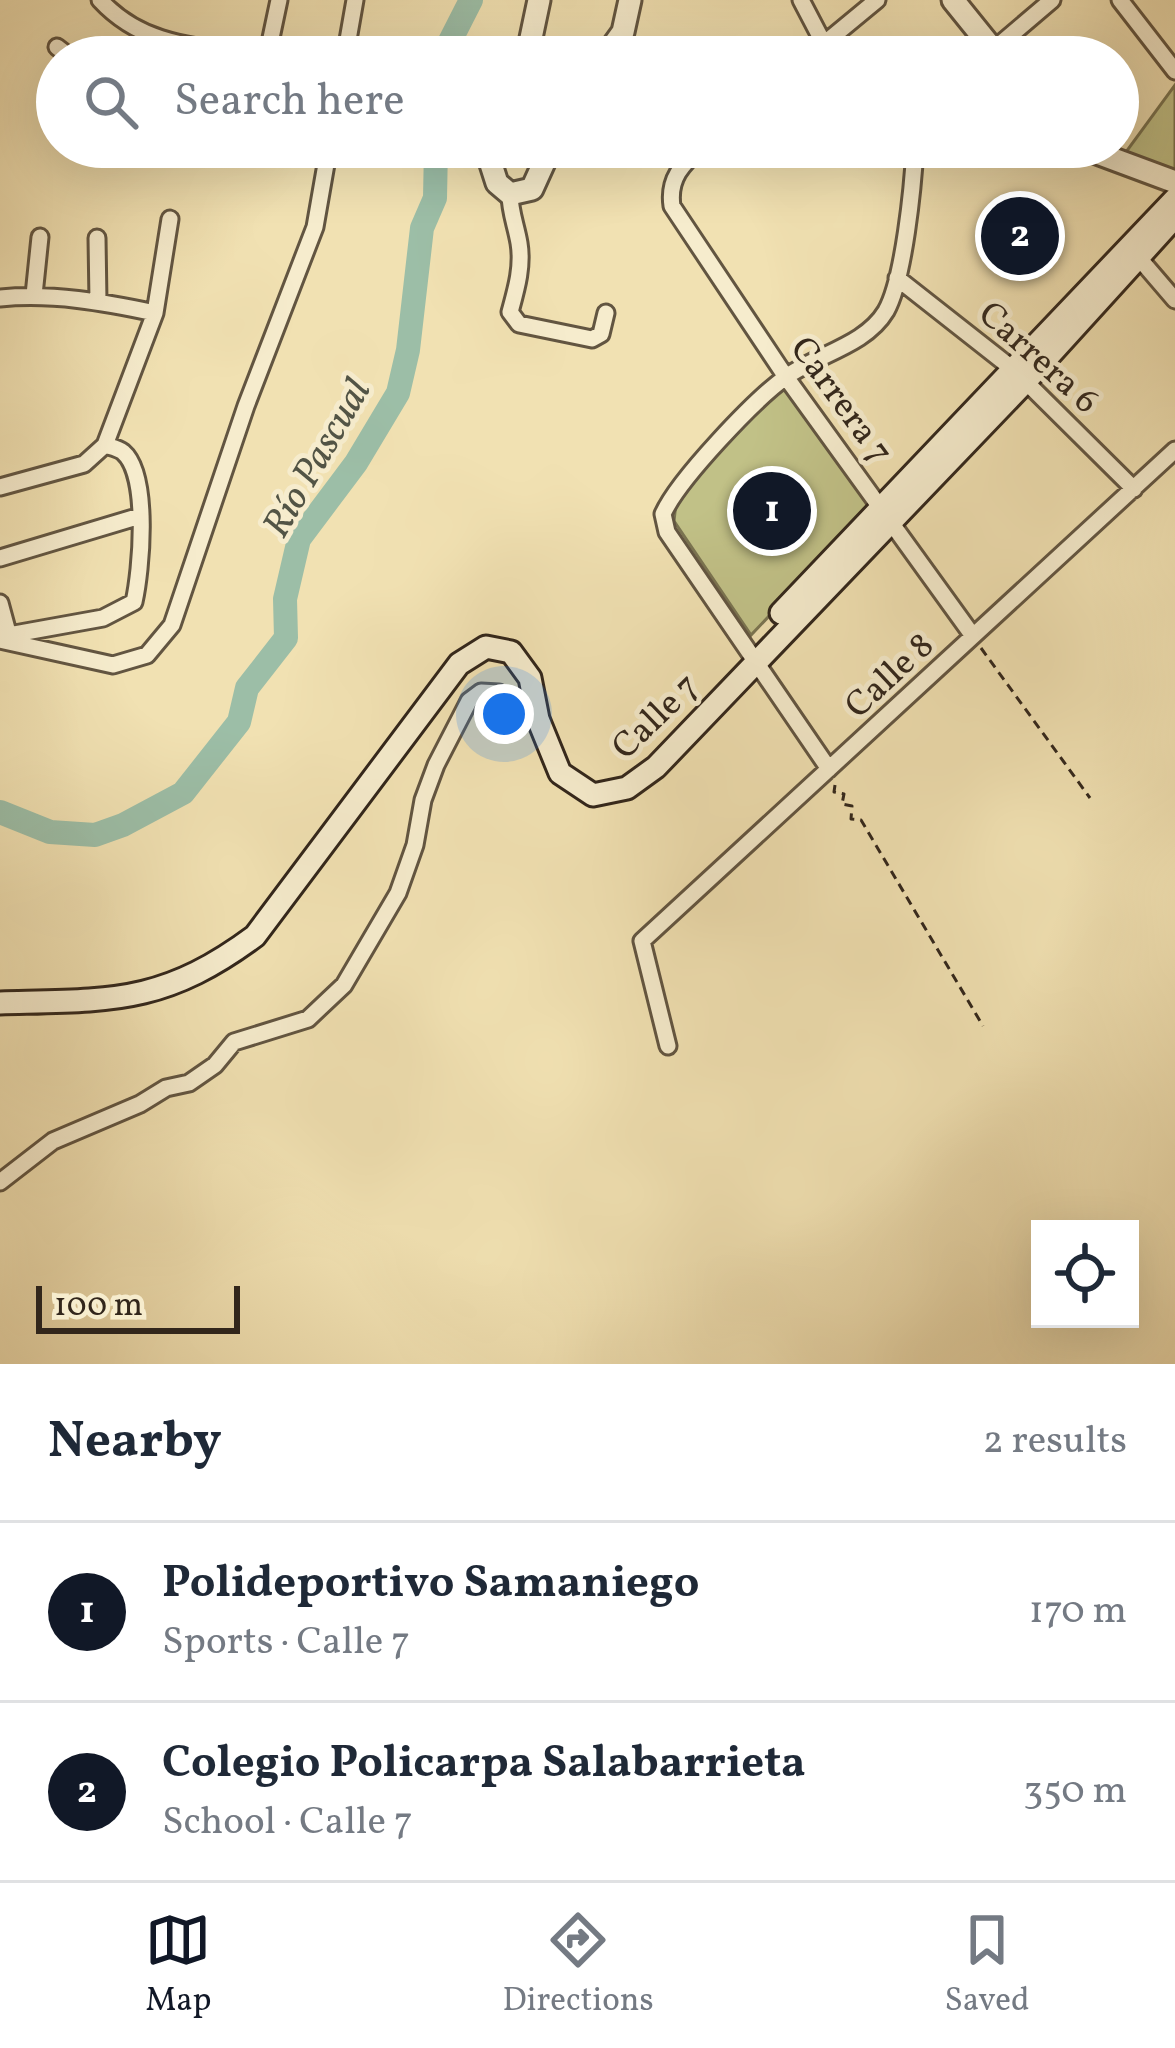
<!DOCTYPE html>
<html lang="en">
<head>
<meta charset="utf-8">
<style>
	:root { --surface:#fff; --page:#f2f2f3; --text:#1f2937; --muted:#747a83; --line:#e0e1e3; --accent:#111827 }
	body { margin:0; font-family:Vollkorn,serif; background:var(--page); color:var(--text) }
	.controls { position:absolute; right:36px; bottom:36px; display:grid; overflow:hidden; border-radius:0px; box-shadow:0 12px 48px #0002 }
	.controls button { width:108px; height:108px; display:grid; place-items:center; padding:0; border:0; border-bottom:3px solid var(--line); background:var(--surface); color:var(--text); font:60px sans-serif }
	.scale { position:absolute; left:36px; bottom:30px; width:204px; box-sizing:border-box; padding-left:12px; border:6px solid #32261b; border-top:0; font-size:33px; line-height:42px; white-space:nowrap; color:#32261b; -webkit-text-stroke:9px #f6eccd; paint-order:stroke }
	.you { position:absolute; left:504px; top:714px; width:42px; height:42px; margin:-30px; border:9px solid #fff; border-radius:50%; background:#1a73e8; box-shadow:0 0 0 18px #1a73e833 }
	.badge { display:grid; place-items:center; width:78px; height:78px; border-radius:50%; background:var(--accent); color:#fff; font-size:39px; font-weight:700 }
	.pin { position:absolute; translate:-50% -50%; border:6px solid #fff; box-shadow:0 3px 12px #0006 }
	.list { margin:0; padding:0; list-style:none }
	h2 { display:flex; justify-content:space-between; align-items:center; height:156px; margin:0; padding:0 48px; font-size:51px }
	h2 small { font-size:39px; font-weight:400; color:var(--muted) }
	.list li { display:grid; grid-template-columns:78px 1fr auto; gap:36px; align-items:center; box-sizing:border-box; height:180px; padding:0 48px; border-top:3px solid var(--line) }
	.list b { display:block; font-size:45px; white-space:nowrap }
	.list p { margin:0; font-size:39px; white-space:nowrap; color:var(--muted) }
	.list em { font-size:39px; font-style:normal; color:var(--muted) }
	.icon { flex:none; width:66px; height:66px; fill:none; stroke:currentColor; stroke-width:2; stroke-linecap:round; stroke-linejoin:round }
	.map { position:relative; flex:none; width:1175px; height:1364px; overflow:hidden }
	.search { position:absolute; background:var(--surface); box-shadow:0 12px 48px #0002; left:36px; right:36px; top:36px; height:132px; display:flex; align-items:center; gap:30px; box-sizing:border-box; padding:0 42px; border-radius:66px; color:var(--muted); font-size:45px }
	.sheet { height:516px; background:var(--surface) }
	nav { display:flex; justify-content:space-around; align-items:center; box-sizing:border-box; height:168px; border-top:3px solid var(--line); background:var(--surface); font-size:33px; color:var(--muted) }
	nav a { display:grid; justify-items:center; gap:6px }
	nav .on { color:var(--accent) }
	.map>svg:first-child { display:block }
	.green { fill:#c1c187; stroke:#7a7451; stroke-width:3 }
	.lines { fill:none; stroke-linecap:round; stroke-linejoin:round }
	.river { stroke:#9cbea7; stroke-width:24 }
	.minor-casing { stroke:#625541; stroke-width:21 }
	.tertiary-casing { stroke:#625541; stroke-width:27 }
	.secondary-casing { stroke:#32261b; stroke-width:27 }
	.path { stroke:#32261b; stroke-width:3; stroke-dasharray:9 6; stroke-linecap:butt }
	.minor { stroke:#f6eccd; stroke-width:15 }
	.tertiary { stroke:#f6eccd; stroke-width:21 }
	.secondary { stroke:#f6eccd; stroke-width:21 }
	.labels { text-anchor:middle; stroke-width:10; stroke-linejoin:round; paint-order:stroke }
	.street-label { font-size:36px; fill:#32261b; stroke:#f6eccd }
	.water-label { font-size:39px; font-style:italic; fill:#525445; stroke:#f6eccd }
</style>
</head>
<body>
<div class="map">
<svg width="1175" height="1364" viewBox="0 0 1175 1364">
	<rect width="100%" height="100%" fill="#f1e1b2"/>
	<filter id="stains"><feTurbulence type="fractalNoise" baseFrequency=".00167" numOctaves="4"/><feColorMatrix values="0 0 0 0 .2 0 0 0 0 .09 0 0 0 0 .02 0 0 0 .5 -.17"/></filter>
	<radialGradient id="worn" r=".72"><stop offset=".6" stop-color="#630" stop-opacity="0"/><stop offset="1" stop-color="#630" stop-opacity=".3"/></radialGradient>
	<path class="green" d="M 1175,85 L 1175,177 L 1123,156 Z
		M 783,385 L 872,508 L 751,635 L 674,521 L 676,503 L 686,485 Z"/>
	<g class="lines">
		<path class="river" d="M 442,57 L 471,0
			M 0,812 L 50,832 L 95,835 L 123,825 L 183,793 L 239,722 L 247,688 L 286,638 L 285,599 L 299,539 L 356,463 L 398,393 L 408,350 L 422,228 L 435,198 L 436,147"/>
		<g class="minor-casing">
			<path id="minor" d="M 100,0 C 146,50 204,46 268,56
				M 801,0 L 824,44 L 836,57
				M 1120,0 L 1175,71
				M 57,47 L 70,57
				M 267,57 L 279,0
				M 345,57 L 355,0
				M 808,57 L 877,0
				M 985,57 L 1052,0
				M 304,147 L 328,152
				M 702,147 C 682,164 668,179 672,206 L 786,377 L 973,636
				M 510,194 C 510,212 516,225 519,243 C 523,267 516,290 510,312 L 519,324 L 592,339 L 601,334 L 606,313
				M 97,238 L 98,301
				M 1139,258 L 1175,300
				M 897,278 L 1014,370 L 1134,489
				M 34,295 L 40,237
				M 0,298 C 53,293 103,302 155,313
				M 0,487 L 84,464 L 105,445 L 155,313 L 170,219
				M 0,558 L 140,516
				M 0,603 L 10,640
				M 9,635 L 103,618 L 134,602 C 141,571 150,475 123,452 C 118,448 111,447 105,445
				M 0,640 L 113,665 L 147,655 L 172,625 L 246,406 L 315,227 L 329,147
				M 829,769 L 667,532 L 663,514 C 678,480 755,399 786,377 C 817,354 865,346 886,311 C 904,279 913,186 915,147
				M 668,1046 L 642,941 L 1175,450
				M 0,1182 L 53,1141 L 140,1104 L 166,1088 L 189,1083 L 215,1065 L 234,1042 L 308,1019 L 344,985 L 398,893 L 415,845 L 423,800 L 436,765 L 469,701 L 481,692 L 499,693 L 538,719"/>
		</g>
		<g class="tertiary-casing">
			<path id="tertiary" d="M 953,0 L 999,57
				M 527,57 L 539,0
				M 605,57 L 623,32 L 630,0
				M 496,147 L 489,158 L 497,183 L 510,194 L 532,189 L 551,147
				M 1081,147 L 1175,182"/>
		</g>
		<g class="secondary-casing">
			<path id="secondary" d="M 781,613 L 1175,199
				M 0,1003 C 110,1000 162,1005 255,936 L 459,664 L 486,647 L 511,652 L 530,678 L 538,719 L 560,773 L 593,795 L 627,788 L 656,767 L 1026,381 L 1175,217"/>
		</g>
		<path class="path" d="M 981,648 L 1090,798
			M 835,785 L 834,792 L 844,794 L 842,804 L 852,806 L 851,819 L 861,820 L 983,1026"/>
		<use href="#minor" class="minor"/>
		<use href="#tertiary" class="tertiary"/>
		<use href="#secondary" class="secondary"/>
	</g>
	<g class="labels">
		<g class="street-label">
			<text transform="translate(1040 356) rotate(42)" y="13">Carrera 6</text>
			<text transform="translate(843 399) rotate(54)" y="13">Carrera 7</text>
			<text transform="translate(888 674) rotate(-43)" y="13">Calle 8</text>
			<text transform="translate(654 715) rotate(-44)" y="13">Calle 7</text>
		</g>
		<g class="water-label">
			<text transform="translate(315 457) rotate(-60)" y="14">Río Pascual</text>
		</g>
	</g>
	<rect width="100%" height="100%" filter="url(#stains)"/>
	<rect width="100%" height="100%" fill="url(#worn)"/>
</svg>
<div class="controls">
<button><svg class="icon" aria-label="locate" viewBox="0 0 24 24"><circle cx="12" cy="12" r="6"/><path d="M12 2v4M12 18v4M2 12h4M18 12h4"/></svg></button>
</div>
<div class="scale">100 m</div>
<div class="you"></div>
<div class="pin badge" style="left:772px;top:511px">1</div>
<div class="pin badge" style="left:1020px;top:236px">2</div>
<div class="search"><svg class="icon" aria-label="search" viewBox="0 0 24 24"><circle cx="10" cy="10" r="6"/><path d="M15 15l6 6"/></svg>Search here</div>
</div>
<section class="sheet">
<h2>Nearby<small>2 results</small></h2>
<ul class="list">
<li><span class="badge">1</span><div><b>Polideportivo Samaniego</b><p>Sports · Calle 7</p></div><em>170 m</em></li>
<li><span class="badge">2</span><div><b>Colegio Policarpa Salabarrieta</b><p>School · Calle 7</p></div><em>350 m</em></li>
</ul>
</section>
<nav>
<a class="on"><svg class="icon" aria-label="map" viewBox="0 0 24 24"><path d="M3 6l6-2 6 2 6-2v14l-6 2-6-2-6 2zM9 4v14M15 6v14"/></svg>Map</a>
<a><svg class="icon" aria-label="directions" viewBox="0 0 24 24"><path d="M12 3l9 9-9 9-9-9zM9 14v-3h6M13 9l2 2-2 2"/></svg>Directions</a>
<a><svg class="icon" aria-label="saved" viewBox="0 0 24 24"><path d="M7 4h10v16l-5-4-5 4z"/></svg>Saved</a>
</nav>
</body>
</html>
